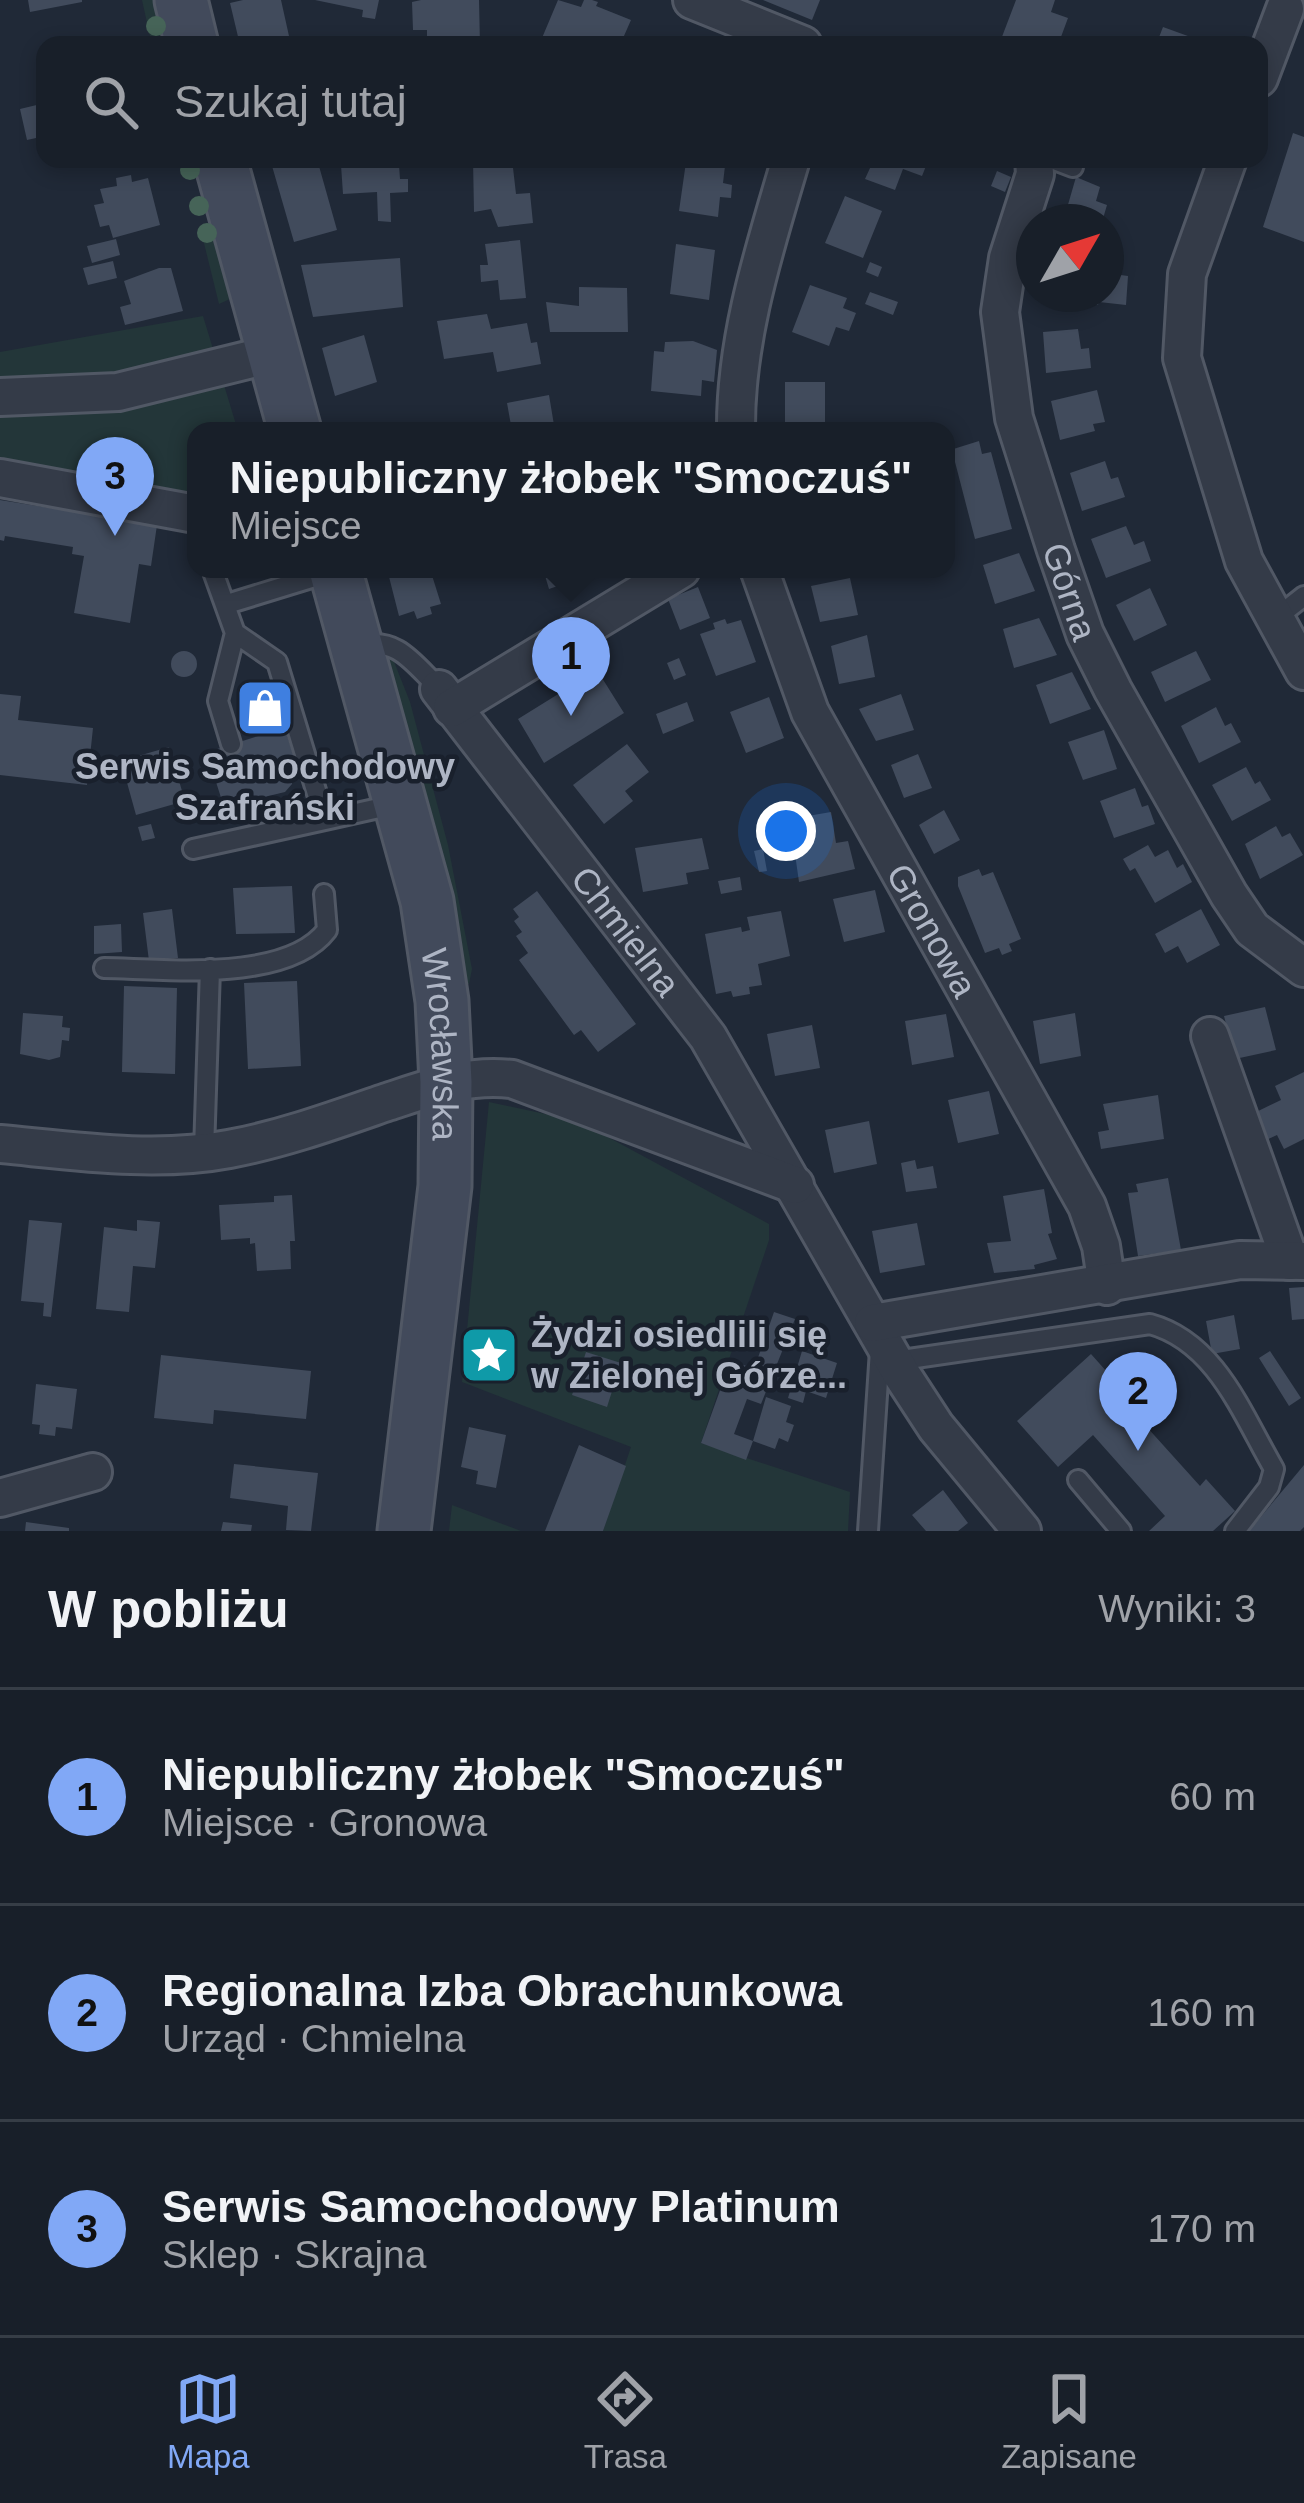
<!DOCTYPE html>
<html lang="pl">
<head>
<meta charset="utf-8">
<style>
	:root { --surface:#181f29; --page:#212731; --text:#f1f3f6; --muted:#9fa2a8; --line:#363d46; --accent:#81a8f6 }
	body { margin:0; font-family:Helvetica,sans-serif; background:var(--page); color:var(--text) }
	.compass { position:absolute; left:1016px; top:204px; width:108px; height:108px; border-radius:50%; background:var(--surface); box-shadow:0 6px 18px #0003; rotate:51deg }
	.you { position:absolute; left:786px; top:831px; width:42px; height:42px; margin:-30px; border:9px solid #fff; border-radius:50%; background:#1a73e8; box-shadow:0 0 0 18px #1a73e833 }
	.badge { display:grid; place-items:center; width:78px; height:78px; border-radius:50%; background:var(--accent); color:#111; font-size:39px; font-weight:700 }
	.pin { position:absolute; translate:-50% -99px; filter:drop-shadow(0 3px 6px #0008) }
	.pin::after { content:''; position:absolute; top:63px; width:42px; height:36px; background:inherit; clip-path:polygon(0 0,100% 0,50% 100%) }
	.popup { position:absolute; left:187px; top:422px; width:768px; height:156px; box-sizing:border-box; display:grid; place-content:center; border-radius:24px; background:var(--surface); filter:drop-shadow(0 3px 9px #0005); font-size:39px; white-space:nowrap; color:var(--muted) }
	.popup b { font-size:45px; color:var(--text) }
	.popup::after { content:''; position:absolute; left:50%; top:100%; margin-left:-24px; border:24px solid transparent; border-top-color:var(--surface) }
	.list { margin:0; padding:0; list-style:none }
	h2 { display:flex; justify-content:space-between; align-items:center; height:156px; margin:0; padding:0 48px; font-size:51px }
	h2 small { font-size:39px; font-weight:400; color:var(--muted) }
	.list li { display:grid; grid-template-columns:78px 1fr auto; gap:36px; align-items:center; box-sizing:border-box; height:216px; padding:0 48px; border-top:3px solid var(--line) }
	.list b { display:block; font-size:45px; white-space:nowrap }
	.list p { margin:0; font-size:39px; white-space:nowrap; color:var(--muted) }
	.list em { font-size:39px; font-style:normal; color:var(--muted) }
	.icon { flex:none; width:66px; height:66px; fill:none; stroke:currentColor; stroke-width:2; stroke-linecap:round; stroke-linejoin:round }
	.map { position:relative; flex:none; width:1304px; height:1531px; overflow:hidden }
	.search { position:absolute; background:var(--surface); box-shadow:0 6px 18px #0003; left:36px; right:36px; top:36px; height:132px; display:flex; align-items:center; gap:30px; box-sizing:border-box; padding:0 42px; border-radius:24px; color:var(--muted); font-size:45px }
	.sheet { height:804px; background:var(--surface) }
	nav { display:flex; justify-content:space-around; align-items:center; box-sizing:border-box; height:168px; border-top:3px solid var(--line); background:var(--surface); font-size:33px; color:var(--muted) }
	nav a { display:grid; justify-items:center; gap:6px }
	nav .on { color:var(--accent) }
	.map>svg:first-child { display:block }
	.green { fill:#233639 }
	.building { fill:#414b5c }
	.lines { fill:none; stroke-linecap:round; stroke-linejoin:round }
	.lane-casing { stroke:#515865; stroke-width:24 }
	.street-casing { stroke:#515865; stroke-width:42 }
	.secondary-casing { stroke:#515865; stroke-width:57 }
	.lane { stroke:#343b48; stroke-width:18 }
	.street { stroke:#343b48; stroke-width:36 }
	.secondary { stroke:#424a5b; stroke-width:51 }
	.tree { fill:#466458 }
	.labels { text-anchor:middle; stroke-width:9; stroke-linejoin:round; paint-order:stroke }
	.street-label { font-size:36px; fill:#aeb5c4; stroke:#19202c }
	.poi-label { font-size:36px; font-weight:bold; fill:#aeb5c4; stroke:#19202c }
</style>
</head>
<body>
<div class="map">
<svg width="1304" height="1531" viewBox="0 0 1304 1531">
	<rect width="100%" height="100%" fill="#202937"/>
	<path class="green" d="M 142,0 L 155,0 L 167,45 L 152,45 Z
		M 207,226 L 215,230 L 232,298 L 219,304 L 201,231 Z
		M 203,316 L 238,431 L 196,431 L 196,521 L 0,481 L 0,352 Z
		M 391,654 L 410,702 L 448,845 L 472,969 L 469,984 L 465,985 L 437,831 L 385,655 Z
		M 489,1102 L 578,1121 L 769,1224 L 769,1240 L 701,1443 L 850,1492 L 848,1531 L 603,1531 L 631,1447 L 462,1382 Z
		M 452,1505 L 521,1531 L 449,1531 Z"/>
	<path class="building" d="M 28,0 L 82,0 L 82,2 L 30,12 Z
		M 243,0 L 281,0 L 291,45 L 240,45 L 230,3 Z
		M 315,0 L 379,0 L 375,19 L 362,17 L 363,10 Z
		M 421,0 L 479,0 L 480,45 L 427,45 L 427,30 L 413,30 L 412,2 Z
		M 558,0 L 581,7 L 584,0 L 592,0 L 598,2 L 596,6 L 631,20 L 620,45 L 559,45 L 542,38 Z
		M 763,0 L 820,0 L 812,20 Z
		M 1016,0 L 1055,0 L 1051,12 L 1068,18 L 1058,45 L 1000,42 Z
		M 1163,27 L 1210,44 L 1209,45 L 1156,45 Z
		M 45,103 L 45,136 L 27,140 L 20,109 Z
		M 1293,133 L 1304,137 L 1304,242 L 1263,227 Z
		M 270,159 L 317,159 L 337,230 L 294,242 Z
		M 473,159 L 512,159 L 516,194 L 530,193 L 533,223 L 498,227 L 491,209 L 474,212 Z
		M 861,159 L 924,159 L 928,161 L 922,176 L 903,169 L 895,190 L 865,179 L 870,168 L 859,164 Z
		M 686,162 L 725,166 L 723,183 L 732,185 L 731,198 L 720,197 L 718,217 L 679,211 Z
		M 341,165 L 399,165 L 400,179 L 408,179 L 408,192 L 390,193 L 391,222 L 378,221 L 377,192 L 343,194 Z
		M 997,171 L 1011,177 L 1005,192 L 991,186 Z
		M 131,175 L 132,182 L 148,178 L 160,225 L 113,238 L 109,225 L 100,227 L 94,205 L 104,203 L 100,189 L 117,186 L 116,178 Z
		M 1076,177 L 1100,187 L 1096,201 L 1107,205 L 1102,222 L 1063,222 Z
		M 845,196 L 882,211 L 863,258 L 825,243 Z
		M 116,239 L 120,255 L 92,263 L 87,246 Z
		M 520,240 L 526,298 L 500,300 L 498,280 L 481,282 L 480,265 L 488,265 L 485,244 Z
		M 676,244 L 715,250 L 709,300 L 670,294 Z
		M 400,258 L 403,307 L 313,317 L 301,265 Z
		M 113,261 L 117,278 L 88,285 L 83,268 Z
		M 870,262 L 882,267 L 878,277 L 866,272 Z
		M 159,268 L 171,268 L 183,311 L 125,325 L 120,307 L 131,304 L 124,281 Z
		M 1106,273 L 1128,276 L 1126,305 L 1099,302 L 1098,305 L 1079,302 L 1078,306 L 1042,301 L 1043,294 L 1106,294 Z
		M 810,285 L 847,298 L 843,308 L 856,313 L 849,331 L 836,327 L 829,346 L 792,332 Z
		M 579,287 L 627,288 L 628,332 L 550,332 L 546,302 L 579,306 Z
		M 870,292 L 898,302 L 893,315 L 865,304 Z
		M 487,314 L 491,329 L 527,323 L 531,343 L 537,342 L 541,364 L 497,372 L 493,352 L 444,359 L 437,321 Z
		M 1078,329 L 1081,349 L 1089,348 L 1091,368 L 1046,373 L 1043,332 Z
		M 364,335 L 377,382 L 335,396 L 322,348 Z
		M 693,341 L 717,350 L 714,382 L 702,380 L 701,396 L 651,391 L 654,351 L 664,352 L 665,342 Z
		M 785,382 L 825,382 L 825,431 L 785,431 Z
		M 1097,390 L 1105,422 L 1093,424 L 1095,431 L 1060,440 L 1051,401 Z
		M 549,395 L 555,431 L 512,431 L 507,403 Z
		M 979,441 L 982,454 L 991,452 L 1012,529 L 975,539 L 955,462 L 950,463 L 947,451 Z
		M 1105,461 L 1111,479 L 1118,477 L 1125,497 L 1082,511 L 1070,473 Z
		M 0,500 L 157,525 L 151,566 L 139,564 L 130,623 L 74,613 L 84,556 L 72,554 L 73,547 L 5,536 L 4,541 L 0,540 Z
		M 1126,526 L 1134,545 L 1144,541 L 1151,561 L 1106,578 L 1091,539 Z
		M 1019,553 L 1035,591 L 995,604 L 983,565 Z
		M 387,569 L 430,569 L 441,604 L 430,607 L 432,614 L 417,619 L 414,611 L 399,616 Z
		M 543,569 L 584,569 L 587,576 L 549,589 Z
		M 850,578 L 858,615 L 820,622 L 811,586 Z
		M 698,587 L 710,618 L 680,630 L 668,599 Z
		M 1150,588 L 1167,625 L 1134,641 L 1116,605 Z
		M 1039,618 L 1057,655 L 1014,668 L 1003,629 Z
		M 725,619 L 727,624 L 741,620 L 756,662 L 716,676 L 700,634 L 715,629 L 713,623 Z
		M 867,635 L 875,677 L 839,684 L 831,646 Z
		M171 664a13 13 0 1 1 26 0a13 13 0 1 1-26 0Z
		M 1196,651 L 1211,680 L 1165,702 L 1151,672 Z
		M 679,658 L 686,675 L 674,680 L 667,663 Z
		M 597,670 L 624,713 L 544,763 L 518,719 Z
		M 1072,672 L 1091,709 L 1050,724 L 1036,685 Z
		M 270,681 L 293,754 L 292,784 L 285,792 L 224,807 L 208,757 L 214,750 L 258,736 L 244,688 Z
		M 0,694 L 21,696 L 18,720 L 93,728 L 87,785 L 0,775 Z
		M 901,694 L 914,730 L 876,741 L 859,709 Z
		M 769,697 L 784,738 L 746,753 L 730,712 Z
		M 687,702 L 694,721 L 663,734 L 656,714 Z
		M 1216,707 L 1225,726 L 1231,723 L 1241,742 L 1199,763 L 1181,726 Z
		M 1104,730 L 1117,769 L 1083,780 L 1068,742 Z
		M 627,744 L 649,772 L 625,791 L 633,801 L 604,824 L 573,785 Z
		M 169,747 L 185,801 L 136,815 L 121,761 Z
		M 918,754 L 932,788 L 904,798 L 891,765 Z
		M 1246,767 L 1255,784 L 1260,781 L 1271,800 L 1232,821 L 1212,785 Z
		M 1135,788 L 1142,807 L 1148,805 L 1155,824 L 1114,838 L 1100,801 Z
		M 944,810 L 960,840 L 934,854 L 919,825 Z
		M 831,812 L 836,843 L 848,841 L 855,869 L 799,882 L 790,819 Z
		M 151,824 L 155,838 L 142,841 L 138,827 Z
		M 1276,826 L 1282,837 L 1290,833 L 1303,855 L 1260,879 L 1245,844 Z
		M 702,838 L 709,869 L 686,873 L 688,884 L 643,892 L 635,848 Z
		M 1148,845 L 1155,857 L 1168,850 L 1177,868 L 1183,864 L 1192,882 L 1155,903 L 1135,868 L 1130,871 L 1123,859 Z
		M 763,849 L 767,871 L 759,872 L 754,851 Z
		M 979,869 L 982,876 L 993,872 L 1021,939 L 1009,944 L 1012,951 L 1002,955 L 999,948 L 985,953 L 958,886 L 958,877 Z
		M 740,877 L 742,890 L 721,894 L 718,881 Z
		M 292,886 L 295,933 L 236,934 L 233,888 Z
		M 875,890 L 885,932 L 844,942 L 833,899 Z
		M 537,891 L 636,1024 L 598,1052 L 581,1030 L 574,1035 L 519,960 L 528,953 L 516,936 L 522,932 L 514,921 L 519,917 L 513,909 Z
		M 172,909 L 178,958 L 149,961 L 143,913 Z
		M 1201,909 L 1220,945 L 1187,963 L 1178,946 L 1165,953 L 1155,934 Z
		M 781,911 L 790,956 L 758,964 L 762,985 L 749,987 L 750,994 L 733,997 L 731,991 L 716,994 L 705,934 L 741,927 L 742,932 L 750,930 L 747,917 Z
		M 121,924 L 122,952 L 94,954 L 94,926 Z
		M 297,981 L 301,1066 L 248,1069 L 244,983 Z
		M 124,986 L 177,988 L 175,1074 L 122,1072 Z
		M 1265,1007 L 1276,1050 L 1235,1059 L 1224,1016 Z
		M 23,1013 L 63,1016 L 62,1027 L 70,1028 L 69,1041 L 62,1040 L 60,1057 L 49,1060 L 20,1054 Z
		M 1075,1013 L 1081,1056 L 1040,1064 L 1033,1021 Z
		M 946,1014 L 954,1057 L 912,1065 L 905,1021 Z
		M 812,1025 L 820,1068 L 775,1076 L 767,1034 Z
		M 1304,1072 L 1304,1139 L 1284,1149 L 1277,1135 L 1262,1142 L 1250,1115 L 1281,1100 L 1275,1086 Z
		M 989,1091 L 999,1134 L 958,1143 L 948,1100 Z
		M 1158,1095 L 1164,1139 L 1101,1149 L 1098,1132 L 1109,1130 L 1103,1104 Z
		M 869,1121 L 877,1164 L 834,1173 L 825,1130 Z
		M 915,1160 L 917,1169 L 933,1166 L 937,1188 L 906,1192 L 901,1163 Z
		M 1168,1178 L 1181,1250 L 1138,1256 L 1128,1193 L 1138,1192 L 1136,1184 Z
		M 1044,1189 L 1052,1233 L 1048,1234 L 1057,1259 L 1034,1265 L 1035,1269 L 994,1273 L 987,1243 L 1011,1241 L 1003,1196 Z
		M 292,1195 L 295,1241 L 290,1241 L 291,1269 L 257,1271 L 255,1243 L 250,1244 L 250,1238 L 221,1240 L 219,1205 L 274,1202 L 274,1196 Z
		M 29,1220 L 62,1223 L 51,1317 L 43,1316 L 44,1303 L 21,1301 Z
		M 137,1220 L 160,1222 L 155,1268 L 133,1266 L 129,1312 L 96,1309 L 104,1227 L 137,1231 Z
		M 917,1223 L 925,1265 L 880,1273 L 872,1231 Z
		M 1304,1287 L 1304,1319 L 1292,1320 L 1289,1288 Z
		M 774,1312 L 795,1319 L 761,1404 L 747,1399 L 734,1434 L 753,1441 L 766,1397 L 791,1406 L 786,1422 L 794,1425 L 788,1442 L 779,1438 L 775,1449 L 753,1441 L 746,1460 L 701,1443 L 731,1360 L 754,1369 Z
		M 1234,1315 L 1240,1349 L 1212,1354 L 1206,1321 Z
		M 802,1351 L 837,1363 L 826,1398 L 806,1391 L 803,1403 L 788,1398 Z
		M 1270,1351 L 1301,1398 L 1289,1406 L 1259,1358 Z
		M 586,1352 L 621,1363 L 607,1407 L 572,1395 Z
		M 1091,1354 L 1132,1400 L 1127,1405 L 1200,1486 L 1206,1479 L 1235,1511 L 1213,1531 L 1149,1531 L 1165,1516 L 1093,1435 L 1058,1467 L 1017,1421 Z
		M 161,1355 L 311,1371 L 306,1419 L 214,1410 L 213,1424 L 154,1418 Z
		M 36,1384 L 77,1389 L 72,1429 L 56,1427 L 55,1436 L 39,1434 L 40,1425 L 32,1424 Z
		M 469,1427 L 506,1435 L 496,1488 L 476,1484 L 478,1471 L 461,1467 Z
		M 579,1445 L 626,1466 L 603,1531 L 545,1531 Z
		M 234,1464 L 318,1473 L 311,1531 L 286,1530 L 288,1506 L 230,1498 Z
		M 1304,1465 L 1304,1527 L 1300,1531 L 1249,1531 Z
		M 943,1490 L 968,1523 L 958,1531 L 926,1531 L 912,1515 Z
		M 26,1522 L 69,1528 L 69,1531 L 25,1531 Z
		M 223,1522 L 252,1525 L 251,1531 L 221,1531 Z"/>
	<g class="lines">
		<g class="lane-casing">
			<path id="lane" d="M 1052,159 L 1073,167
				M 212,569 L 235,633 L 218,701 L 231,744
				M 227,604 L 331,572
				M 1276,618 L 1304,596
				M 361,646 C 395,637 412,661 434,683
				M 325,820 L 397,804
				M 193,849 L 325,820 L 277,662 L 235,633
				M 104,968 C 165,969 287,983 327,930 L 324,894
				M 204,1151 L 210,969
				M 895,1361 L 1150,1324 C 1216,1342 1242,1414 1274,1469 L 1269,1487 L 1235,1531
				M 1078,1480 L 1121,1531
				M 868,1531 L 880,1350"/>
		</g>
		<g class="street-casing">
			<g id="street">
				<path d="M 692,0 L 803,45"/>
				<path d="M 1259,78 L 1285,9"/>
				<path id="s1" d="M 1034,159 L 1035,174 L 1008,258 L 1000,312 L 1014,418 L 1056,550 L 1085,634 L 1113,690 L 1229,895 L 1252,929 L 1304,968"/>
				<path d="M 1228,159 L 1187,274 L 1182,358 L 1244,561 L 1304,671"/>
				<path d="M 0,397 L 118,392 L 272,354"/>
				<path d="M 736,431 C 735,338 765,247 791,159"/>
				<path d="M 0,478 L 190,513"/>
				<path id="s2" d="M 759,569 L 810,712 L 1087,1206 L 1101,1246 L 1107,1286"/>
				<path id="s3" d="M 439,689 L 708,1037 L 902,1375 L 936,1427 L 1022,1531"/>
				<path d="M 452,708 L 681,569"/>
				<path d="M 1210,1036 L 1290,1261"/>
				<path d="M 0,1144 C 74,1151 155,1163 229,1149 C 283,1139 335,1120 387,1102 C 430,1088 466,1074 512,1079 L 795,1185"/>
				<path d="M 873,1323 L 1240,1260 L 1304,1261"/>
				<path d="M 0,1498 L 93,1472"/>
			</g>
		</g>
		<g class="secondary-casing">
			<g id="secondary">
				<path d="M 181,0 L 192,45"/>
				<path d="M 220,159 L 295,431"/>
				<path id="s4" d="M 335,569 L 427,901 L 442,1001 L 446,1082 L 445,1186 L 404,1531"/>
			</g>
		</g>
		<use href="#lane" class="lane"/>
		<use href="#street" class="street"/>
		<use href="#secondary" class="secondary"/>
	</g>
	<g class="tree">
		<circle cx="156" cy="26" r="10"/>
		<circle cx="190" cy="170" r="10"/>
		<circle cx="199" cy="206" r="10"/>
		<circle cx="207" cy="233" r="10"/>
	</g>
	<defs>
		<g id="shop-square" transform="scale(3)"><rect x="-9" y="-9" width="18" height="18" rx="4" fill="#3f7fe0" stroke="#19202c"/><path d="M-5-2.5h2.3a2.7 3.5 0 0 1 5.4 0H5L5.5 6h-11ZM-1.5-2.5h3a1.5 2.3 0 0 0-3 0Z" fill="#fff"/></g>
		<g id="sight-square" transform="scale(3)"><rect x="-9" y="-9" width="18" height="18" rx="4" fill="#0f9aa8" stroke="#19202c"/><path d="M0-6L1.8-2.2L6-1.7L2.9 1.2L3.7 5.4L0 3.3L-3.7 5.4L-2.9 1.2L-6-1.7L-1.8-2.2Z" fill="#fff"/></g>
	</defs>
	<g fill-rule="evenodd">
		<use href="#shop-square" x="265" y="708"/>
		<use href="#sight-square" x="489" y="1355"/>
	</g>
	<g class="labels">
		<g class="street-label">
			<text dy="13" stroke="none"><textPath href="#s1" startOffset="447">Górna</textPath></text>
			<text dy="13" stroke="none"><textPath href="#s2" startOffset="402">Gronowa</textPath></text>
			<text dy="13" stroke="none"><textPath href="#s3" startOffset="306">Chmielna</textPath></text>
			<text dy="13" stroke="none"><textPath href="#s4" startOffset="489">Wrocławska</textPath></text>
		</g>
		<g class="poi-label">
			<text x="265" y="779">Serwis Samochodowy<tspan x="265" dy="41">Szafrański</tspan></text>
			<text x="531" y="1347" text-anchor="start">Żydzi osiedlili się<tspan x="531" dy="41">w Zielonej Górze...</tspan></text>
		</g>
	</g>
</svg>
<svg class="compass" viewBox="-18 -18 36 36"><path d="M0-13l5 13h-10z" fill="#e53935"/><path d="M0 13l5-13h-10z" fill="#9fa2a8"/></svg>
<div class="you"></div>
<div class="pin badge" style="left:571px;top:716px">1</div>
<div class="popup"><b>Niepubliczny żłobek &quot;Smoczuś&quot;</b>Miejsce</div>
<div class="pin badge" style="left:1138px;top:1451px">2</div>
<div class="pin badge" style="left:115px;top:536px">3</div>
<div class="search"><svg class="icon" aria-label="search" viewBox="0 0 24 24"><circle cx="10" cy="10" r="6"/><path d="M15 15l6 6"/></svg>Szukaj tutaj</div>
</div>
<section class="sheet">
<h2>W pobliżu<small>Wyniki: 3</small></h2>
<ul class="list">
<li><span class="badge">1</span><div><b>Niepubliczny żłobek &quot;Smoczuś&quot;</b><p>Miejsce · Gronowa</p></div><em>60 m</em></li>
<li><span class="badge">2</span><div><b>Regionalna Izba Obrachunkowa</b><p>Urząd · Chmielna</p></div><em>160 m</em></li>
<li><span class="badge">3</span><div><b>Serwis Samochodowy Platinum</b><p>Sklep · Skrajna</p></div><em>170 m</em></li>
</ul>
</section>
<nav>
<a class="on"><svg class="icon" aria-label="map" viewBox="0 0 24 24"><path d="M3 6l6-2 6 2 6-2v14l-6 2-6-2-6 2zM9 4v14M15 6v14"/></svg>Mapa</a>
<a><svg class="icon" aria-label="directions" viewBox="0 0 24 24"><path d="M12 3l9 9-9 9-9-9zM9 14v-3h6M13 9l2 2-2 2"/></svg>Trasa</a>
<a><svg class="icon" aria-label="saved" viewBox="0 0 24 24"><path d="M7 4h10v16l-5-4-5 4z"/></svg>Zapisane</a>
</nav>
</body>
</html>
